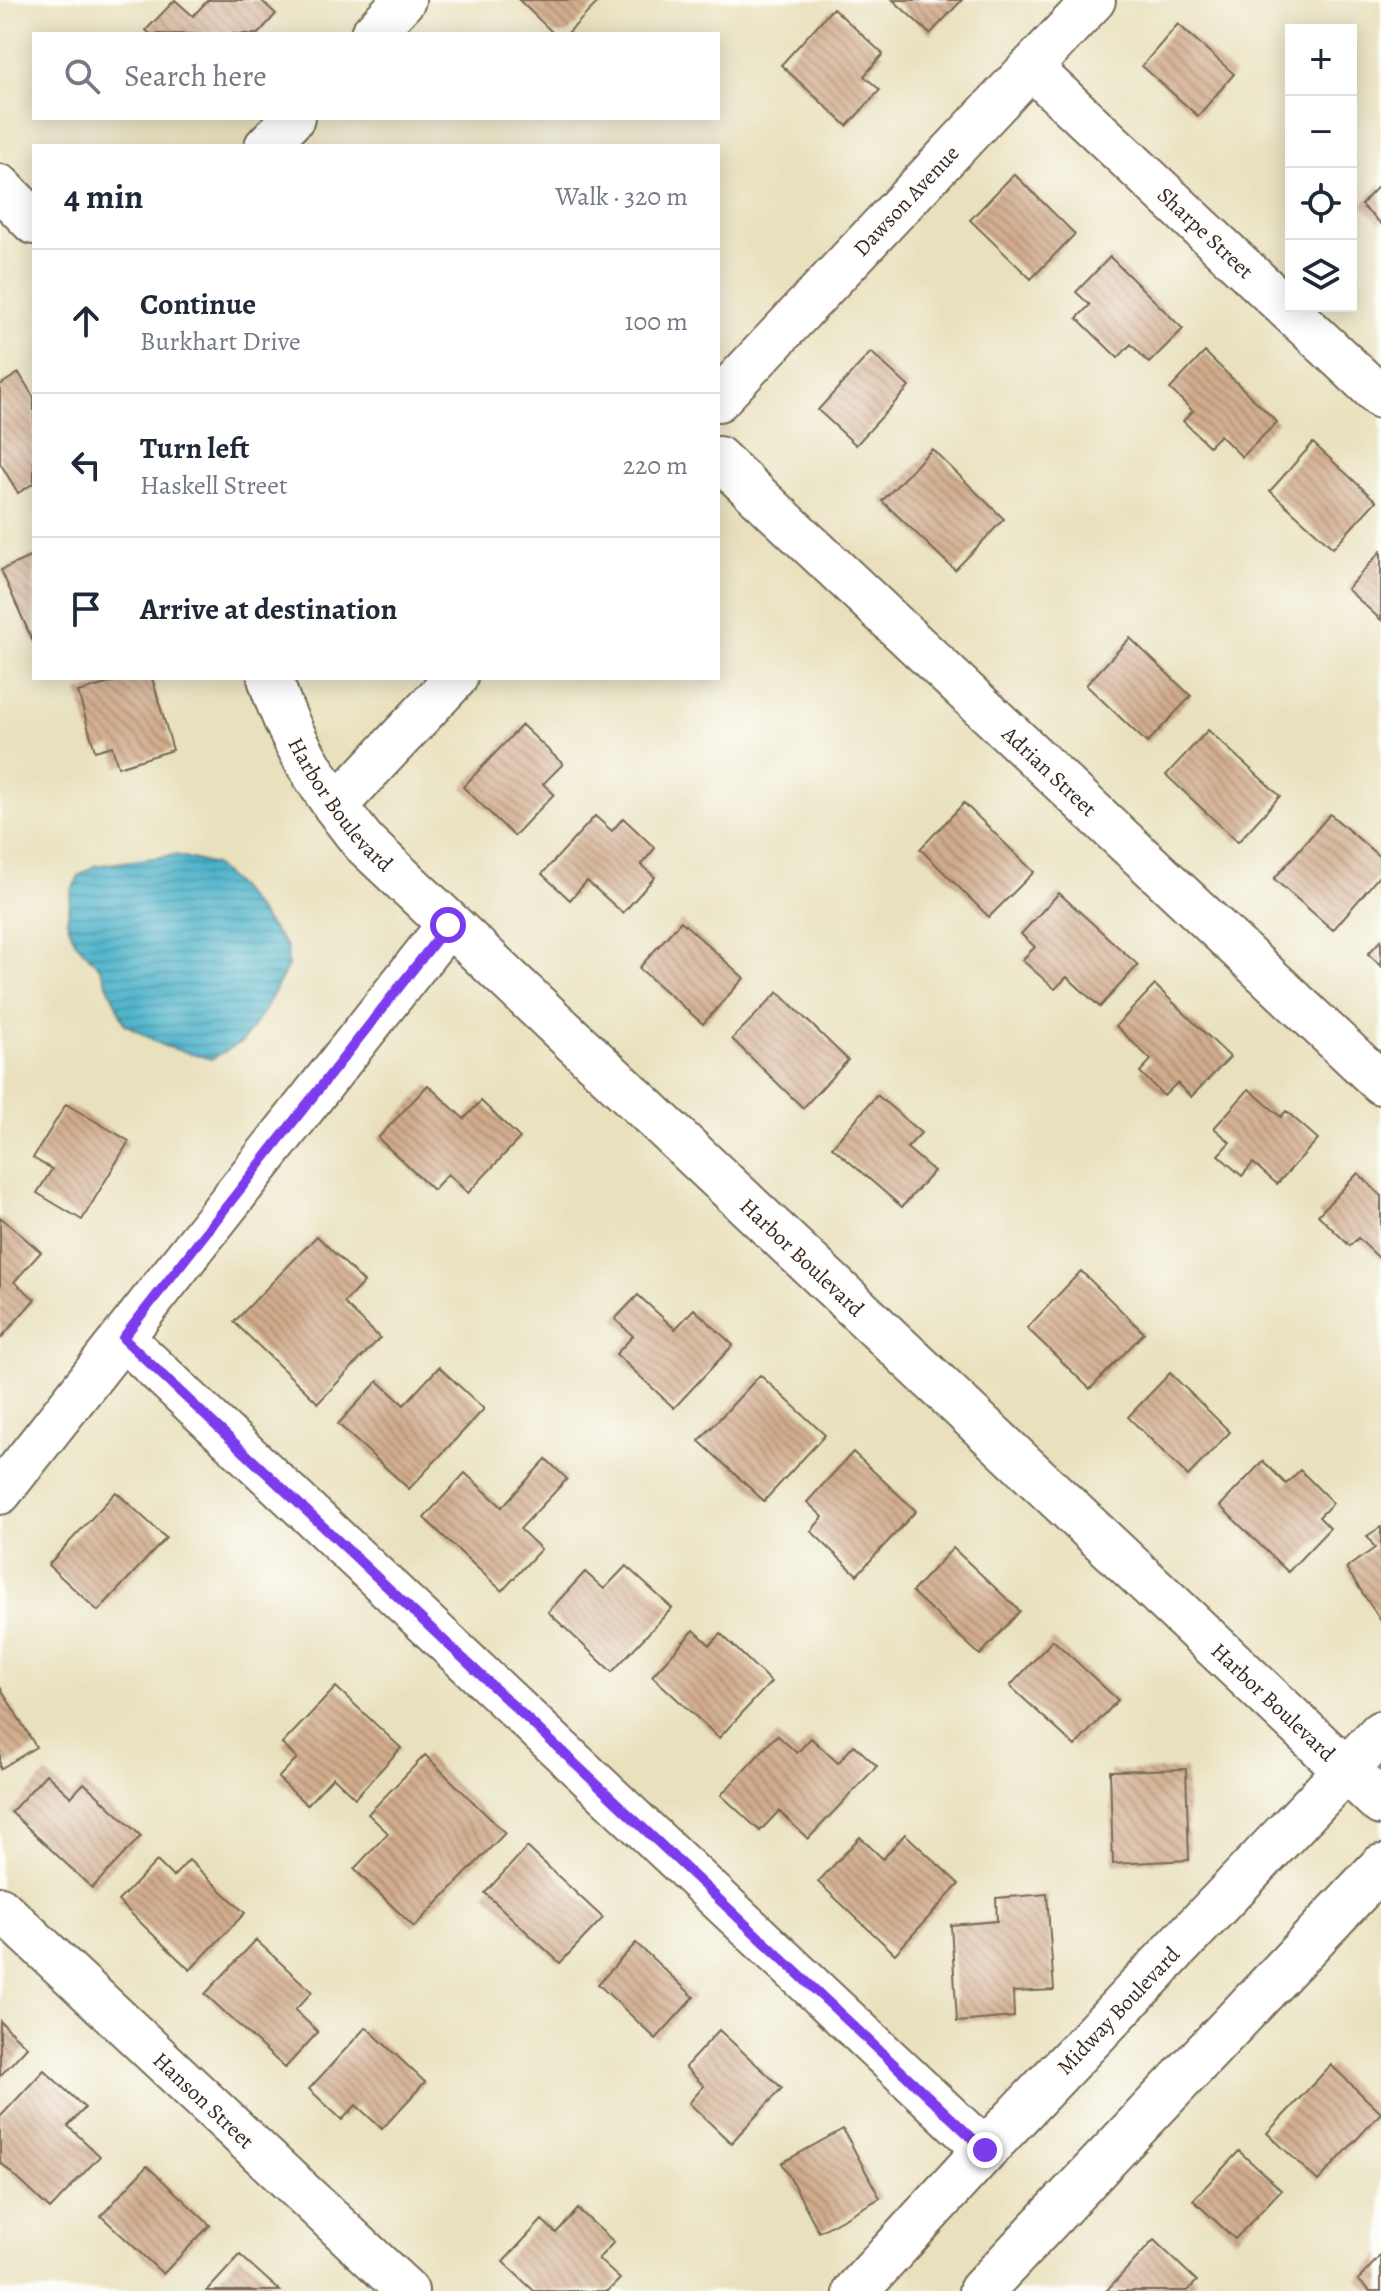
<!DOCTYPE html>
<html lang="en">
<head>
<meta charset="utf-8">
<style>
	:root { --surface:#fff; --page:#f6f6f7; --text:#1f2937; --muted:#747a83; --line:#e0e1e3 }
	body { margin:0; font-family:Alegreya,serif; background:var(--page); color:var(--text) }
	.controls { position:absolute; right:24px; top:24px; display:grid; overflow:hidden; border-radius:0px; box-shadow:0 4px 20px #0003 }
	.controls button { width:72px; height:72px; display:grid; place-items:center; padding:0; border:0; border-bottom:2px solid var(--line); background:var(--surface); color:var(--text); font:40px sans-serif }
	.stop { position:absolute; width:24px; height:24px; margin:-18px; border:6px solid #7c3aed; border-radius:50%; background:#fff }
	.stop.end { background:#7c3aed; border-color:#fff; box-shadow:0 2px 8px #0008 }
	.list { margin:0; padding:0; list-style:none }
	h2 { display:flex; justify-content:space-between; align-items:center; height:104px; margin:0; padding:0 32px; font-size:34px }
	h2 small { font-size:26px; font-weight:400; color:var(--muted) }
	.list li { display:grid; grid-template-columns:52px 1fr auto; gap:24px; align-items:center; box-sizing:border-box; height:144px; padding:0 32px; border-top:2px solid var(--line) }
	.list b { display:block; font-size:30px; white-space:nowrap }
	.list p { margin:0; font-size:26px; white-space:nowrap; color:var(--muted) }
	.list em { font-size:26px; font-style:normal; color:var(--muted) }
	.icon { flex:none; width:44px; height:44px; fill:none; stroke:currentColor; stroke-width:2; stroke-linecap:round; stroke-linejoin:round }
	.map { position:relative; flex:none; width:1381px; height:2291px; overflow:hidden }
	.search { position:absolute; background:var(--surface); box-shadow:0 4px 20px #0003; left:32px; top:32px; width:688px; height:88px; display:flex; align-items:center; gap:20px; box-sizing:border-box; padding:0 28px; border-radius:0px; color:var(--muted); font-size:30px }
	.panel { position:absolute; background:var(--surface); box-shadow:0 4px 20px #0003; left:32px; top:144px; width:688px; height:536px; border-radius:0px }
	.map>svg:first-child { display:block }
	.water { fill:url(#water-rules); stroke:#436e74; stroke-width:2 }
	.building { fill:url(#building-back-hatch) }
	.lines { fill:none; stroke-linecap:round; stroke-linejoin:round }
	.street-casing { stroke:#786a56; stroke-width:46 }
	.secondary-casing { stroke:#786a56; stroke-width:48 }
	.street { stroke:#fff; stroke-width:42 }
	.secondary { stroke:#fff; stroke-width:44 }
	.route { stroke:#7c3aed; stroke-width:10 }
	.labels { text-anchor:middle; stroke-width:6; stroke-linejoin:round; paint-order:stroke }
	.street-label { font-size:22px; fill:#3b2a1e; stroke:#fdfcf7 }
</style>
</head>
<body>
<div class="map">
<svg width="1381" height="2291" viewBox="0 0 1381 2291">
	<defs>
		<pattern id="water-rules" width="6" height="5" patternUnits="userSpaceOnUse" patternTransform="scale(2)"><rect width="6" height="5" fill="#4bb2ca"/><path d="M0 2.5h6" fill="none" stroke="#4091a3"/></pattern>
		<pattern id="building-back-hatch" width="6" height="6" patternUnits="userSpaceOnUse" patternTransform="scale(2)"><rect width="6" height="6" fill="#d1ac8c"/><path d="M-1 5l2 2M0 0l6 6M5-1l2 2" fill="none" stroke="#ab8c72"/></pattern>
	</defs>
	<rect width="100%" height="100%" fill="#fdfcf7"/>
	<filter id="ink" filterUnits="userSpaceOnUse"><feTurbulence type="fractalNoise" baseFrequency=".0125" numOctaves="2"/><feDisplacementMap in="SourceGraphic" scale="16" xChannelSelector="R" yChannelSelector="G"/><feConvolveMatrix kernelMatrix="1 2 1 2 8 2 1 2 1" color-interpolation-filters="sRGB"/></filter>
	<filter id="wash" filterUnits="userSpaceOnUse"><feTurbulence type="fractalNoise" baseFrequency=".006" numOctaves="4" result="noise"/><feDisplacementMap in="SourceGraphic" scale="32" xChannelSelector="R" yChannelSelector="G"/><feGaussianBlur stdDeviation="1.8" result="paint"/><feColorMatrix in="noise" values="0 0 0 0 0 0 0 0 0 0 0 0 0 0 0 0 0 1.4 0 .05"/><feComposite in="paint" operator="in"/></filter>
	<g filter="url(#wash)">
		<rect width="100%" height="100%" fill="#e9e1be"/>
		<path class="water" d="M 176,855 L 214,865 L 237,886 L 287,947 L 288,966 L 264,1011 L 242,1042 L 211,1059 L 164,1046 L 125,1024 L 100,968 L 75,941 L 67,921 L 72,890 L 79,876 L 94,866 Z"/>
		<g id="blocks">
			<path class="building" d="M 175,0 L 193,16 L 208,0 L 261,0 L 276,14 L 258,34 L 150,34 L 146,30 Z
				M 519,0 L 600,0 L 567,34 L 554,34 Z
				M 893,0 L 962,0 L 930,34 Z
				M 833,8 L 883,54 L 864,76 L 880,90 L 847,126 L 781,65 Z
				M 1178,24 L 1234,74 L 1198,116 L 1142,66 Z
				M 1014,174 L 1075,234 L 1031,279 L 970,220 Z
				M 1381,183 L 1381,224 L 1361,205 Z
				M 1110,257 L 1183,329 L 1149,363 L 1131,344 L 1118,358 L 1077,318 L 1090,305 L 1076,292 Z
				M 871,352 L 909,387 L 856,445 L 818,410 Z
				M 1205,352 L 1277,422 L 1242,457 L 1220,435 L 1209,446 L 1183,421 L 1193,411 L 1170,389 Z
				M 19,373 L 34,398 L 34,483 L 18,493 L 0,463 L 0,385 Z
				M 1313,443 L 1376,501 L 1333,548 L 1270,491 Z
				M 932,449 L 1004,519 L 955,570 L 882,501 Z
				M 1381,551 L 1381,620 L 1347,589 Z
				M 34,555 L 34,644 L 1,570 Z
				M 1130,638 L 1191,696 L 1147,743 L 1086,685 Z
				M 127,678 L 152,678 L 173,750 L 118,767 L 112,746 L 95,751 L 78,692 Z
				M 522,725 L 563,764 L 543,784 L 554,794 L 514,836 L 463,787 Z
				M 1208,730 L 1280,796 L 1238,842 L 1166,775 Z
				M 964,803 L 1034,872 L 989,917 L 920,849 Z
				M 1330,814 L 1381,858 L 1381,874 L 1333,930 L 1274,879 Z
				M 595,816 L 612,831 L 623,818 L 655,848 L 641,865 L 655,877 L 623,913 L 587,881 L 570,900 L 542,874 Z
				M 1059,893 L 1138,965 L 1100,1007 L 1067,977 L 1055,989 L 1022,960 L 1035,947 L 1021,934 Z
				M 681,921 L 744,978 L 703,1024 L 639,968 Z
				M 1381,940 L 1381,966 L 1368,954 Z
				M 1155,985 L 1230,1057 L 1191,1097 L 1177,1083 L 1164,1096 L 1140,1072 L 1151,1060 L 1116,1026 Z
				M 778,992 L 848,1060 L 803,1108 L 732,1039 Z
				M 428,1085 L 464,1119 L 481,1101 L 520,1138 L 468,1193 L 448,1174 L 433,1190 L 378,1138 Z
				M 1249,1089 L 1281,1117 L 1286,1111 L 1318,1139 L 1277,1184 L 1253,1163 L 1242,1176 L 1218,1155 L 1230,1142 L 1214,1128 Z
				M 877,1095 L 921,1133 L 907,1148 L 934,1171 L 902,1207 L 832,1147 Z
				M 66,1104 L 129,1141 L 82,1220 L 37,1193 L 52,1169 L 33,1158 Z
				M 1358,1173 L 1381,1196 L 1381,1260 L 1358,1238 L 1350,1246 L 1318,1215 Z
				M 0,1217 L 41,1252 L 14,1282 L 35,1299 L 0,1339 Z
				M 317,1236 L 364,1282 L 344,1303 L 380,1338 L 318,1403 L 234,1322 Z
				M 1081,1271 L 1144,1333 L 1090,1389 L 1027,1328 Z
				M 638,1295 L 675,1329 L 694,1309 L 733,1345 L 674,1408 L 616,1354 L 633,1336 L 615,1319 Z
				M 439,1367 L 484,1409 L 409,1489 L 338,1424 L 378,1381 L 404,1405 Z
				M 1170,1373 L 1230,1432 L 1188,1476 L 1128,1417 Z
				M 760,1375 L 825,1435 L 764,1501 L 699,1441 Z
				M 853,1452 L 916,1511 L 857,1575 L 811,1531 L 823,1517 L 807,1502 Z
				M 546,1459 L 567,1479 L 520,1529 L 541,1549 L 502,1591 L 424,1518 L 465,1473 L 502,1507 Z
				M 1263,1461 L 1286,1484 L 1300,1470 L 1333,1503 L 1319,1517 L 1330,1528 L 1288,1572 L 1220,1506 Z
				M 116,1492 L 166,1538 L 98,1611 L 48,1565 Z
				M 1381,1527 L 1381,1621 L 1346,1568 L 1375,1548 L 1367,1536 Z
				M 953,1548 L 1020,1611 L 980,1655 L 912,1592 Z
				M 626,1566 L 672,1608 L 612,1672 L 548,1612 L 585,1572 L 604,1589 Z
				M 694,1630 L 710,1645 L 721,1634 L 771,1682 L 719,1738 L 652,1676 Z
				M 1053,1640 L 1118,1700 L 1075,1746 L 1010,1686 Z
				M 0,1687 L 36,1747 L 0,1769 Z
				M 336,1687 L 401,1748 L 355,1798 L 333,1777 L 307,1805 L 278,1778 L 297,1758 L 282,1744 Z
				M 777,1735 L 797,1753 L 811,1738 L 838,1763 L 854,1745 L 877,1766 L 808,1839 L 779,1811 L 760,1831 L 721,1795 Z
				M 425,1755 L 505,1833 L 414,1927 L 354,1869 L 388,1833 L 368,1814 Z
				M 1186,1769 L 1189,1860 L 1113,1864 L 1110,1771 Z
				M 46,1774 L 71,1797 L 84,1783 L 141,1836 L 92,1888 L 11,1812 Z
				M 905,1834 L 959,1884 L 895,1954 L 818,1882 L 860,1837 L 883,1859 Z
				M 527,1847 L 603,1918 L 560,1963 L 485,1893 Z
				M 189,1860 L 245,1913 L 190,1970 L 118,1901 L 157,1861 L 173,1877 Z
				M 1047,1894 L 1054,1990 L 1013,1992 L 1014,2017 L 957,2022 L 951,1925 L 997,1921 L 996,1898 Z
				M 256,1940 L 312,1992 L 295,2010 L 318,2032 L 285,2068 L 205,1994 Z
				M 636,1943 L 694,1997 L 656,2039 L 598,1984 Z
				M 0,2021 L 27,2047 L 0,2076 Z
				M 366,2027 L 425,2082 L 382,2129 L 356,2105 L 342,2120 L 309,2089 Z
				M 719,2030 L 782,2088 L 731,2143 L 689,2103 L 704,2086 L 685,2067 Z
				M 1331,2065 L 1381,2113 L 1318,2181 L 1267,2133 Z
				M 44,2070 L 85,2108 L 68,2126 L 100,2156 L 50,2209 L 0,2162 L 0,2117 Z
				M 843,2129 L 880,2198 L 819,2232 L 782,2163 Z
				M 1239,2151 L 1281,2190 L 1235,2239 L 1193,2200 Z
				M 147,2166 L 210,2225 L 163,2274 L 101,2216 Z
				M 578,2209 L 614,2242 L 598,2259 L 620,2279 L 608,2291 L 534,2291 L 503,2262 L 542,2220 L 556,2233 Z
				M 1154,2240 L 1197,2281 L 1187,2291 L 1106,2291 Z
				M 240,2255 L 280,2291 L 207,2291 Z
				M 1381,2255 L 1381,2291 L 1370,2291 L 1358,2280 Z"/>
		</g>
	</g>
	<g filter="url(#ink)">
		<use href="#blocks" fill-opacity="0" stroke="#786a56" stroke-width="2"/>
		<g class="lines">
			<g class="street-casing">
				<g id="street">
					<path d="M 372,34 L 404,0"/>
					<path id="s1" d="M 1031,68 L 1381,397"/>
					<path d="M 266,146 L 293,118"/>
					<path id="s2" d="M 718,400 L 1094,0"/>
					<path id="s3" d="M 718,458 L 1381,1083"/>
					<path d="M 335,807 L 456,678"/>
					<path d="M 123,1338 L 985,2150"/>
					<path d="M 0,1493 L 448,925"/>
					<path id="s4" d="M 0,1908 L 407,2291"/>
				</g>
			</g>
			<g class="secondary-casing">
				<g id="secondary">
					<path d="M 0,187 L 34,222"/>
					<path id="s5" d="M 270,678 C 289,740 324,794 364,843 L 1381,1803"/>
					<path id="s6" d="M 856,2291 L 985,2150 L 1381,1733"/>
					<path d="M 981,2291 L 1381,1867"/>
				</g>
			</g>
			<use href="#street" class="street"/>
			<use href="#secondary" class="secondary"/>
		</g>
	</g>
	<g class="lines" filter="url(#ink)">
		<path class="route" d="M 448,925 L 123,1338 L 985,2150"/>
	</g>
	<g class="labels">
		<g class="street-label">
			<text dy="8" stroke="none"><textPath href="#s2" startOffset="274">Dawson Avenue</textPath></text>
			<text dy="8" stroke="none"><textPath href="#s1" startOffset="240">Sharpe Street</textPath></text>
			<text dy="8" stroke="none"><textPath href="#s3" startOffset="456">Adrian Street</textPath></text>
			<text dy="8" stroke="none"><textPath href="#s5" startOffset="146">Harbor Boulevard</textPath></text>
			<text dy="8" stroke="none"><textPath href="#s5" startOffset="794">Harbor Boulevard</textPath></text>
			<text dy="8" stroke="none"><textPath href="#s5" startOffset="1442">Harbor Boulevard</textPath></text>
			<text dy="8" stroke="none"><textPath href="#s6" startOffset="384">Midway Boulevard</textPath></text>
			<text dy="8" stroke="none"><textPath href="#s4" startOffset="280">Hanson Street</textPath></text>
		</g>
	</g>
</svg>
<div class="controls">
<button>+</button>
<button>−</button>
<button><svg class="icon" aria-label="locate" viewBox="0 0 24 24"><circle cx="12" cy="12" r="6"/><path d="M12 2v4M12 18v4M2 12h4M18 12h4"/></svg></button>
<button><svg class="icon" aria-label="layers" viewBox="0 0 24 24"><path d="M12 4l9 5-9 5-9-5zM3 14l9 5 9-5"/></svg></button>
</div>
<div class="stop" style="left:448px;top:925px"></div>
<div class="stop end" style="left:985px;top:2150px"></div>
<div class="search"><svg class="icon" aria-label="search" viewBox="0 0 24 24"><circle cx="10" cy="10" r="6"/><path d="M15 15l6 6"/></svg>Search here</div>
<section class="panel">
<h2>4 min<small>Walk · 320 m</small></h2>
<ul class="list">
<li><svg class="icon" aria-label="ahead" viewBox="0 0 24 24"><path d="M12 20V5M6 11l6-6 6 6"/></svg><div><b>Continue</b><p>Burkhart Drive</p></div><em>100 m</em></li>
<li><svg class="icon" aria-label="left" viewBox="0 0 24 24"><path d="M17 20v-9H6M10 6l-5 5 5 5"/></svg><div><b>Turn left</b><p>Haskell Street</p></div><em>220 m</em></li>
<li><svg class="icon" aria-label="arrive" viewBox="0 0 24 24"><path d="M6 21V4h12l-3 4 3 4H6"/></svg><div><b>Arrive at destination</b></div></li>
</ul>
</section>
</div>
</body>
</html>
